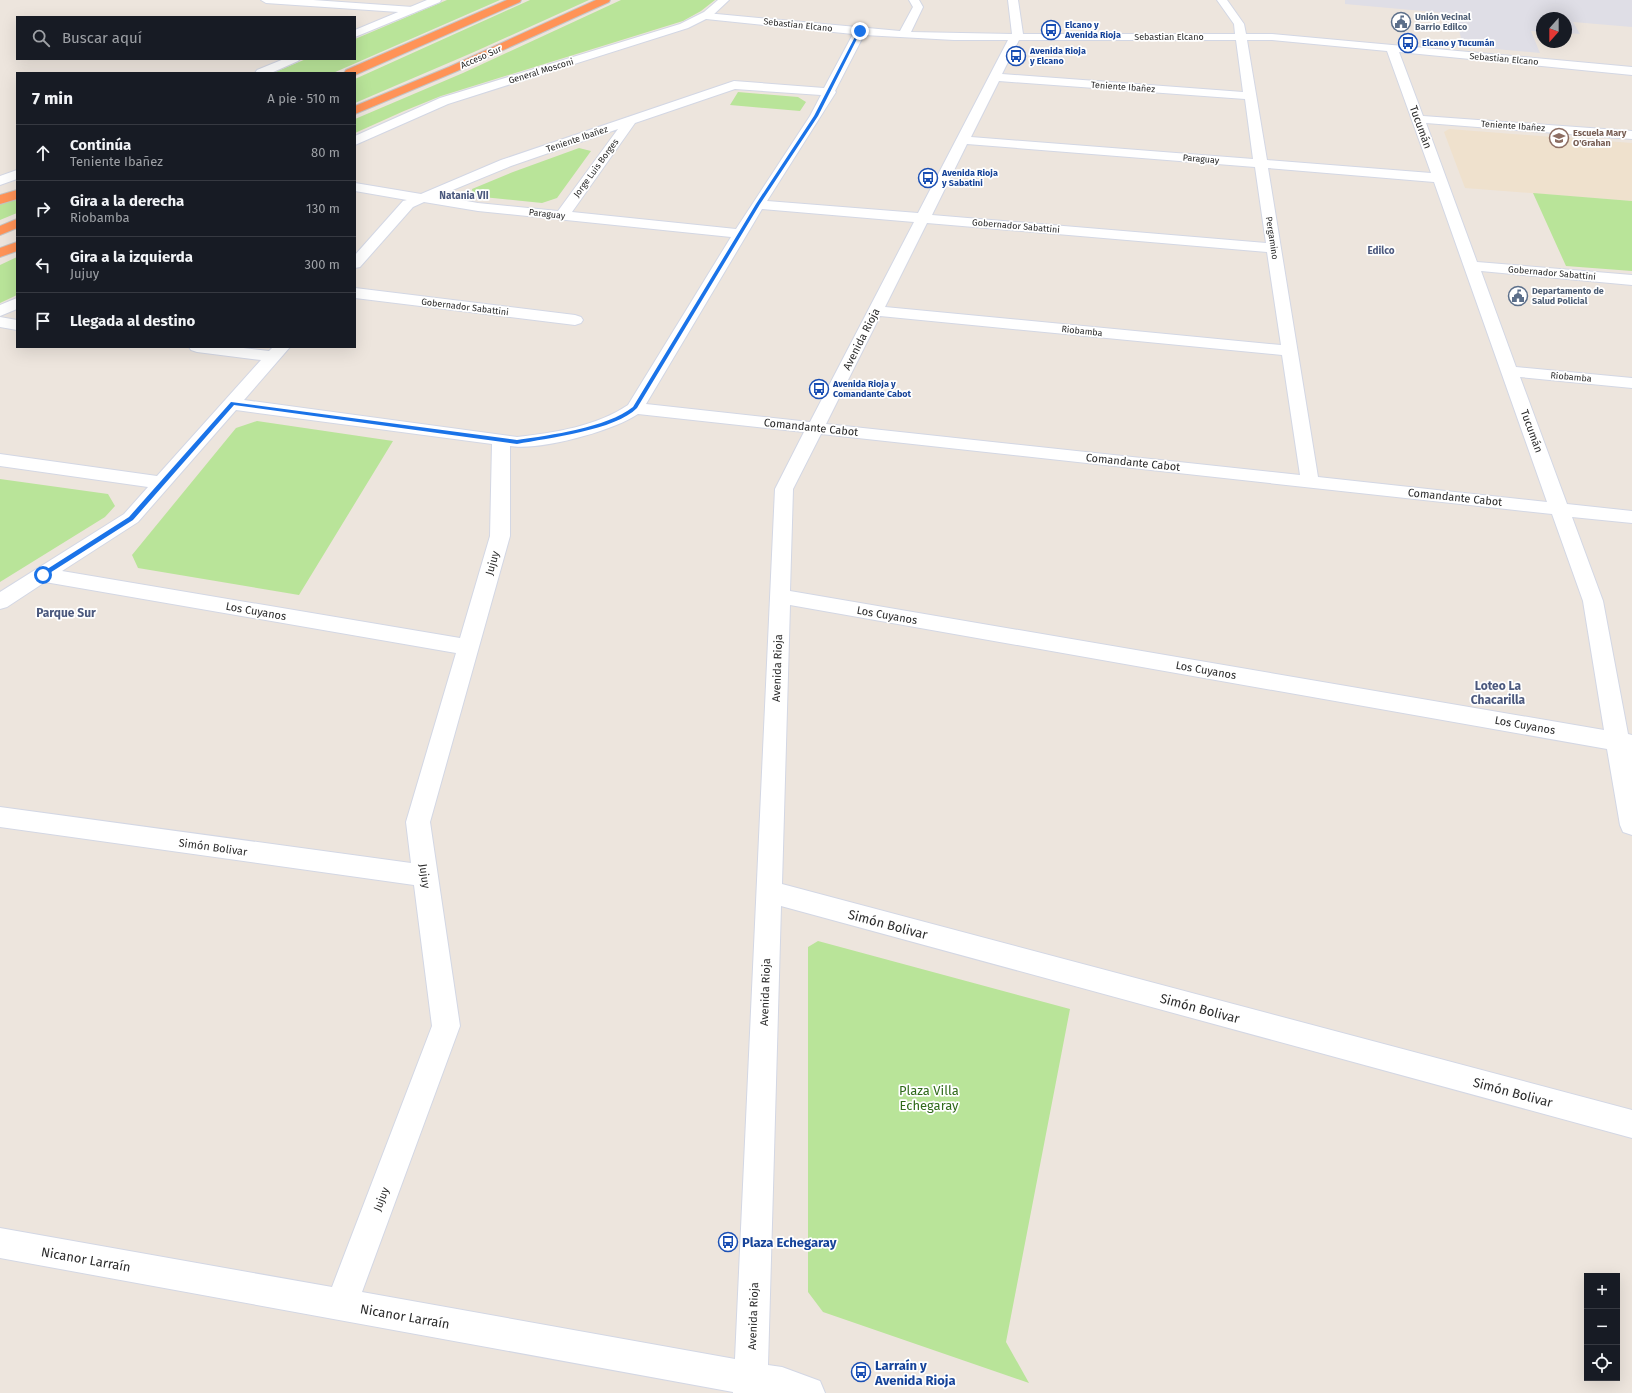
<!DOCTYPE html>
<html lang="es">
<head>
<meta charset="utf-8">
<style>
	:root { --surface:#171b24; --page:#20242c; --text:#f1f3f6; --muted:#9ea1a6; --line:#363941 }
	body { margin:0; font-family:"Fira Sans",sans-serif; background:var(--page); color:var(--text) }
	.controls { position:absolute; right:12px; bottom:12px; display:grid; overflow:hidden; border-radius:0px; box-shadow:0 4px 16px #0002 }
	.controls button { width:36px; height:36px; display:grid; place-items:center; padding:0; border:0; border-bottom:1px solid var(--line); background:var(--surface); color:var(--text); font:20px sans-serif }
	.compass { position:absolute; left:1536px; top:12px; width:36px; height:36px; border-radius:50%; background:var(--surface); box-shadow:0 4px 16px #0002; rotate:201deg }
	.stop { position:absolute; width:12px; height:12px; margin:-9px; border:3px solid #1a73e8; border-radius:50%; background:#fff }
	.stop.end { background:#1a73e8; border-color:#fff; box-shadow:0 1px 4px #0008 }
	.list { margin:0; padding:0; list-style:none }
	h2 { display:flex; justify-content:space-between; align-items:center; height:52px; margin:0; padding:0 16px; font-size:17px }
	h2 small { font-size:13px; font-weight:400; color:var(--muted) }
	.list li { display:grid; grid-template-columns:26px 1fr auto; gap:12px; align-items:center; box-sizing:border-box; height:56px; padding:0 16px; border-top:1px solid var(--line) }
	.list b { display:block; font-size:15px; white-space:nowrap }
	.list p { margin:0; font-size:13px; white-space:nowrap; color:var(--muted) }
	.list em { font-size:13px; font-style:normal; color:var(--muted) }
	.icon { flex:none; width:22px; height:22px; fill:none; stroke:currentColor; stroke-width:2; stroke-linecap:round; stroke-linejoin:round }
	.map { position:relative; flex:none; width:1632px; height:1393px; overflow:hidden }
	.search { position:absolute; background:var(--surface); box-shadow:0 4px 16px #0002; left:16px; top:16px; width:340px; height:44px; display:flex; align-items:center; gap:10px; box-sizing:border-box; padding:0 14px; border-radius:0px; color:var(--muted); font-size:15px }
	.panel { position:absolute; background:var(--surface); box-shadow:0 4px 16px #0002; left:16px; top:72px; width:340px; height:276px; border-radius:0px }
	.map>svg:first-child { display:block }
	.industrial { fill:#dfdee6 }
	.education { fill:#efe1cd }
	.green { fill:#b9e499 }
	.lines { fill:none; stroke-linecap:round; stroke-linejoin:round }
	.street-casing { stroke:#d3d7e4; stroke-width:2 }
	.secondary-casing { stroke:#d3d7e4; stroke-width:2 }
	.highway-casing { stroke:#c4c4c4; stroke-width:2 }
	.street { fill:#fff; fill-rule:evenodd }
	.secondary { fill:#fff; fill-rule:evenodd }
	.highway { fill:#ff9357; fill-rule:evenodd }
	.route { fill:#1a73e8 }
	.labels { text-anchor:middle; stroke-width:3.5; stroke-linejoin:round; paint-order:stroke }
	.far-service-label { font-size:9px; font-weight:bold; fill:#4e5e75; stroke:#fff; text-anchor:start }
	.far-street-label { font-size:9px; fill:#2b2b2b; stroke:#fff }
	.far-transit-label { font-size:9px; font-weight:bold; fill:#164399; stroke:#fff; text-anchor:start }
	.far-education-label { font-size:9px; font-weight:bold; fill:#785e54; stroke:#fff; text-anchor:start }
	.far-neighbourhood-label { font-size:10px; font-weight:bold; fill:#4b587d; stroke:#fff }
	.street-label { font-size:11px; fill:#2b2b2b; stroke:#fff }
	.neighbourhood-label { font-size:12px; font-weight:bold; fill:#4b587d; stroke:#fff }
	.near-street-label { font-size:13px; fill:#2b2b2b; stroke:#fff }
	.near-park-label { font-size:13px; fill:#306a1a; stroke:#fff }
	.near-transit-label { font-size:13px; font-weight:bold; fill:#164399; stroke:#fff; text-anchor:start }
</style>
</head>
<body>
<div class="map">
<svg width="1632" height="1393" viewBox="0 0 1632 1393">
	<rect width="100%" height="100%" fill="#ede5dd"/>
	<path class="industrial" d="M 1345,0 L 1632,0 L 1632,27 L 1573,22 L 1580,34 L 1566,33 L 1566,18 L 1542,18 L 1542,32 L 1531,31 L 1540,53 L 1463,46 L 1455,14 L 1345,4 Z"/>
	<path class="education" d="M 1449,129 L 1632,143 L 1632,201 L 1465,188 L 1444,132 Z"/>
	<path class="green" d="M 447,0 L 500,0 L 333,73 L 273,73 L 306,59 L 355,59 L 355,39 Z
		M 530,0 L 589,0 L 474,52 L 355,103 L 355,79 Z
		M 621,0 L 715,0 L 701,11 L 683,21 L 441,96 L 404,111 L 355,133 L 355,119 L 463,73 Z
		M 738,92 L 798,97 L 806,102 L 800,111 L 730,105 Z
		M 579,148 L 591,151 L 557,198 L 542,203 L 473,196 L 472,189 L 513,172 Z
		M 1533,193 L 1632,201 L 1632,271 L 1566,266 Z
		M 17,198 L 17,213 L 0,220 L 0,204 Z
		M 17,257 L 17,295 L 0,303 L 0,265 Z
		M 257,421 L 393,441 L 299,595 L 138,568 L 132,555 L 236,428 Z
		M 0,479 L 108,494 L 115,506 L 105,517 L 0,582 Z
		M 818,941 L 1070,1009 L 1006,1342 L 1029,1383 L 823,1312 L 808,1292 L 808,947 Z"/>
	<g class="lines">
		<g class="street-casing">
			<path id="street" d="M 261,0 L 313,0 L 413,7 L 418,10 L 413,13 L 266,3 Z
				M 909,0 L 919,0 L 923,7 L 911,32 L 1012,34 L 1008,0 L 1018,0 L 1023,34 L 1235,34 L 1234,24 L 1217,0 L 1227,0 L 1244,24 L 1246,34 L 1272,34 L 1632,67 L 1632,75 L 1399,52 L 1423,116 L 1632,131 L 1632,139 L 1426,123 L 1477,262 L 1632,275 L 1632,285 L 1481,271 L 1516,367 L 1632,378 L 1632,388 L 1520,377 L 1567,504 L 1632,511 L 1632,523 L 1572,517 L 1603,601 L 1628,734 L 1632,735 L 1632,835 L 1623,832 L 1620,825 L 1607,749 L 790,605 L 782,884 L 1632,1110 L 1632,1138 L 781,906 L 768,1365 L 782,1367 L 820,1381 L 825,1393 L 733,1393 L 733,1392 L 0,1258 L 0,1228 L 332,1287 L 432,1026 L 414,885 L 0,827 L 0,807 L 411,863 L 406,822 L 456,653 L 45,582 L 7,607 L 0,609 L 0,592 L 124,514 L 148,487 L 0,466 L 0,454 L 157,476 L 261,360 L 197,352 L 191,350 L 189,347 L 235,347 L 269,351 L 273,347 L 290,347 L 244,400 L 517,437 C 554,433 597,426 628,405 L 731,237 L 478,211 L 424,202 L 413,207 L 360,267 L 355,268 L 355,255 L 403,201 L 407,200 L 355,191 L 355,183 L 421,194 L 501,160 L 734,81 L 824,88 L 853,34 L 706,19 L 701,16 L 706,13 L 900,31 L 913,7 ZM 864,35 L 954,40 L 1008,40 L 918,213 L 767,201 L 836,92 L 835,91 ZM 1019,40 L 1236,40 L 1243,92 L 1002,74 ZM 1247,40 L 1272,40 L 1387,51 L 1431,173 L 1267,160 ZM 999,81 L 1245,99 L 1253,159 L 971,137 ZM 735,89 L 821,95 L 810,116 L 736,229 L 572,212 L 635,123 ZM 618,129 L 558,211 L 478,203 L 438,196 L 511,166 ZM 967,144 L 1255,167 L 1266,243 L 932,215 ZM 1268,168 L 1434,182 L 1547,502 L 1318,477 ZM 762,209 L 914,222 L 810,422 L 646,404 ZM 927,223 L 1267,252 L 1281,345 L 885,307 ZM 880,316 L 1282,355 L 1300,475 L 826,424 ZM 236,410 L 492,444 L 490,536 L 460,638 L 62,571 L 138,522 ZM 638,414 L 804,432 L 775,489 L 735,1359 L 362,1292 L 460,1026 L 430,822 L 510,536 L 510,446 C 540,451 613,431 638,414 ZM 821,434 L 1552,514 L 1583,601 L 1604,730 L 790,591 L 793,489 Z
				M 355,288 L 575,315 L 581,317 L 583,320 L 581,323 L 575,325 L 355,298 Z
				M 0,317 L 17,320 L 17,330 L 0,327 Z"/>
		</g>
		<g class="secondary-casing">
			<path id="secondary" d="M 427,0 L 441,0 L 440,2 L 355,37 L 355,30 Z
				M 718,0 L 729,0 L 712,16 L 688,28 L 448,104 L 355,145 L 355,136 L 440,98 L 680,24 L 704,12 Z
				M 284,59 L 300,59 L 298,61 L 271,73 L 255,73 L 257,70 Z
				M 17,170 L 17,179 L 0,185 L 0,176 Z
				M 17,298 L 17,309 L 0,316 L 0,305 Z"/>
		</g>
		<g class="highway-casing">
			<path id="highway" d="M 507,0 L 521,0 L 520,2 L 355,75 L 355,73 L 344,73 L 346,70 Z
				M 596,0 L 610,0 L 609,2 L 457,71 L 355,114 L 355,106 L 449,67 Z
				M 17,190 L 17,199 L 0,204 L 0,195 Z
				M 17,219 L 17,228 L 0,235 L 0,226 Z
				M 17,242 L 17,251 L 0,257 L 0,248 Z"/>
		</g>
		<use href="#street" class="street"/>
		<use href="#secondary" class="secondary"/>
		<use href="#highway" class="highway"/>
	</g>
	<path class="route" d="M 858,31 L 861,31 L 818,116 L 760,204 L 637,408 C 616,430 548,438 517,444 L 234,405 L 133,520 L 45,576 L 41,576 L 41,573 L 129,517 L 231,402 L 517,440 C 551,435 606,428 633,407 L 756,204 L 814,116 Z"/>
	<defs>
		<g id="civic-ring" transform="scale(1)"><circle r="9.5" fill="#fff" stroke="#5c6f8a" stroke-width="1.5"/><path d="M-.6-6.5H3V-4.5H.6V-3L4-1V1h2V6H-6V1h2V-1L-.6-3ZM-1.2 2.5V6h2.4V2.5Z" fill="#5c6f8a"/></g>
		<g id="bus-ring" transform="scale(1)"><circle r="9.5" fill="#fff" stroke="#1a4fb4" stroke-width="1.5"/><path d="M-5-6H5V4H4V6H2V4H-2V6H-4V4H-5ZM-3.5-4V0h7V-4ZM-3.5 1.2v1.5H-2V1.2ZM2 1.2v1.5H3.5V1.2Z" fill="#1a4fb4"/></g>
		<g id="school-ring" transform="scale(1)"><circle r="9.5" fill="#fff" stroke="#8d6e63" stroke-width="1.5"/><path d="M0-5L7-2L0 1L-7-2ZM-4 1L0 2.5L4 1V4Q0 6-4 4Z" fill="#8d6e63"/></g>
	</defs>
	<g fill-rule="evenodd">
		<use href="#civic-ring" x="1401" y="22"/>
		<use href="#bus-ring" x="1051" y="30"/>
		<use href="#bus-ring" x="1408" y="43"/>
		<use href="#bus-ring" x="1016" y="56"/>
		<use href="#school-ring" x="1559" y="138"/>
		<use href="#bus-ring" x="928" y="178"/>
		<use href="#civic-ring" x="1518" y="296"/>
		<use href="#bus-ring" x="819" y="389"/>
		<use href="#bus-ring" x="728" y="1242"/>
		<use href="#bus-ring" x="861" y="1372"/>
	</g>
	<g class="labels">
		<g class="far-service-label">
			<text x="1415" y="20">Unión Vecinal<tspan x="1415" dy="10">Barrio Edilco</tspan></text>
			<text x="1532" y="294">Departamento de<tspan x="1532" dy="10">Salud Policial</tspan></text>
		</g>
		<g class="far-street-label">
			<text transform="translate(798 25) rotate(6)" y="3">Sebastian Elcano</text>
			<text x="1169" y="40">Sebastian Elcano</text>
			<text transform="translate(481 57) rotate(-24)" y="3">Acceso Sur</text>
			<text transform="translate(1504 59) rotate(5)" y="3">Sebastian Elcano</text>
			<text transform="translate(541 71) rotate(-17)" y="3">General Mosconi</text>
			<text transform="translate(1123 87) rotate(4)" y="3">Teniente Ibañez</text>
			<text transform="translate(1513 126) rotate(4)" y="3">Teniente Ibañez</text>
			<text transform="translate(577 139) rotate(-19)" y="3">Teniente Ibañez</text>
			<text transform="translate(1201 159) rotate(5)" y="3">Paraguay</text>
			<text transform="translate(596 168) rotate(-54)" y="3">Jorge Luis Borges</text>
			<text transform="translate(547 214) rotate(6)" y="3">Paraguay</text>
			<text transform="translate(1016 226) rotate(5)" y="3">Gobernador Sabattini</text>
			<text transform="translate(1272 238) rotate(81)" y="3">Pergamino</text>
			<text transform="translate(1552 273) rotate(5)" y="3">Gobernador Sabattini</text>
			<text transform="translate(465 307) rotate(7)" y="3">Gobernador Sabattini</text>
			<text transform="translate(1082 331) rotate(6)" y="3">Riobamba</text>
			<text transform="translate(1571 377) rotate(5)" y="3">Riobamba</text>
		</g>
		<g class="far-transit-label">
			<text x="1065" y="28">Elcano y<tspan x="1065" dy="10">Avenida Rioja</tspan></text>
			<text x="1422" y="46">Elcano y Tucumán</text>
			<text x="1030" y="54">Avenida Rioja<tspan x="1030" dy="10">y Elcano</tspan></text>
			<text x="942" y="176">Avenida Rioja<tspan x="942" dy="10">y Sabatini</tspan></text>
			<text x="833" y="387">Avenida Rioja y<tspan x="833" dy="10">Comandante Cabot</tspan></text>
		</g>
		<g class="far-education-label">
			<text x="1573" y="136">Escuela Mary<tspan x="1573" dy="10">O'Grahan</tspan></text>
		</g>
		<g class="far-neighbourhood-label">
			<text x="464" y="199">Natania VII</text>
			<text x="1381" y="254">Edilco</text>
		</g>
		<g class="street-label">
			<text transform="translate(1421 127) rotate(70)" y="4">Tucumán</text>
			<text transform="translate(861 339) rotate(-63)" y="4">Avenida Rioja</text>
			<text transform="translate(811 427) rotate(6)" y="4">Comandante Cabot</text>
			<text transform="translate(1532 431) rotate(70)" y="4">Tucumán</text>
			<text transform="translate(1133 462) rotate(6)" y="4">Comandante Cabot</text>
			<text transform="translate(1455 497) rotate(6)" y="4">Comandante Cabot</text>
			<text transform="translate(492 563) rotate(-74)" y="4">Jujuy</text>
			<text transform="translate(256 611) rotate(10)" y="4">Los Cuyanos</text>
			<text transform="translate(887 615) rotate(10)" y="4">Los Cuyanos</text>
			<text transform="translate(777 668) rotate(-88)" y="4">Avenida Rioja</text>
			<text transform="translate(1206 670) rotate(10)" y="4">Los Cuyanos</text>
			<text transform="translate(1525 725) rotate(10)" y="4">Los Cuyanos</text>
			<text transform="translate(213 847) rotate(8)" y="4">Simón Bolivar</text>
			<text transform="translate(425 876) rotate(82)" y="4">Jujuy</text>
			<text transform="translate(765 992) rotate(-88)" y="4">Avenida Rioja</text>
			<text transform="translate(381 1199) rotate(-69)" y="4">Jujuy</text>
			<text transform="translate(753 1316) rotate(-88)" y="4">Avenida Rioja</text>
		</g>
		<g class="neighbourhood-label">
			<text x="66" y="617">Parque Sur</text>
			<text x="1498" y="690">Loteo La<tspan x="1498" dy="14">Chacarilla</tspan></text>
		</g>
		<g class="near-street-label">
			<text transform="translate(888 924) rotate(15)" y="5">Simón Bolivar</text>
			<text transform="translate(1200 1008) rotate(15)" y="5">Simón Bolivar</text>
			<text transform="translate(1513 1092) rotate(15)" y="5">Simón Bolivar</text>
			<text transform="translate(86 1259) rotate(10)" y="5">Nicanor Larraín</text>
			<text transform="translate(405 1316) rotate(10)" y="5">Nicanor Larraín</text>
		</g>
		<g class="near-park-label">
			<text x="929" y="1095">Plaza Villa<tspan x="929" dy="15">Echegaray</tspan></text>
		</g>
		<g class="near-transit-label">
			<text x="742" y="1247">Plaza Echegaray</text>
			<text x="875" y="1370">Larraín y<tspan x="875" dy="15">Avenida Rioja</tspan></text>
		</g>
	</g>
</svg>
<div class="controls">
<button>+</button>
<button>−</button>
<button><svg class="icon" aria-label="locate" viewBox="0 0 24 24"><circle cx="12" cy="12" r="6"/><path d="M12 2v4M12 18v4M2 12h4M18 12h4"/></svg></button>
</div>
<svg class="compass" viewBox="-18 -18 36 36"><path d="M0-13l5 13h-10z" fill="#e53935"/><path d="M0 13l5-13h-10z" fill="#9ea1a6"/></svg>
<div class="stop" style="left:43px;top:575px"></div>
<div class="stop end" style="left:860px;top:31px"></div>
<div class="search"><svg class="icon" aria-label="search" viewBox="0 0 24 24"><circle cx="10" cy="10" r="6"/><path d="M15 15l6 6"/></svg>Buscar aquí</div>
<section class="panel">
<h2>7 min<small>A pie · 510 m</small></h2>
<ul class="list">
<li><svg class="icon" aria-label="ahead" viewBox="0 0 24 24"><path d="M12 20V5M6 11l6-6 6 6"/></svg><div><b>Continúa</b><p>Teniente Ibañez</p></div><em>80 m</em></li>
<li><svg class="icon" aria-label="right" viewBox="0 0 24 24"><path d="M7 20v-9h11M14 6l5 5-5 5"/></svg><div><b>Gira a la derecha</b><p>Riobamba</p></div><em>130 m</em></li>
<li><svg class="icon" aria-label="left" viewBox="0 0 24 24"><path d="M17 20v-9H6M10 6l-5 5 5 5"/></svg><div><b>Gira a la izquierda</b><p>Jujuy</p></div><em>300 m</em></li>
<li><svg class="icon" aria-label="arrive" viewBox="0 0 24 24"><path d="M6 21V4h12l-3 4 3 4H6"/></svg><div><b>Llegada al destino</b></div></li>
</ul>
</section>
</div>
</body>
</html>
